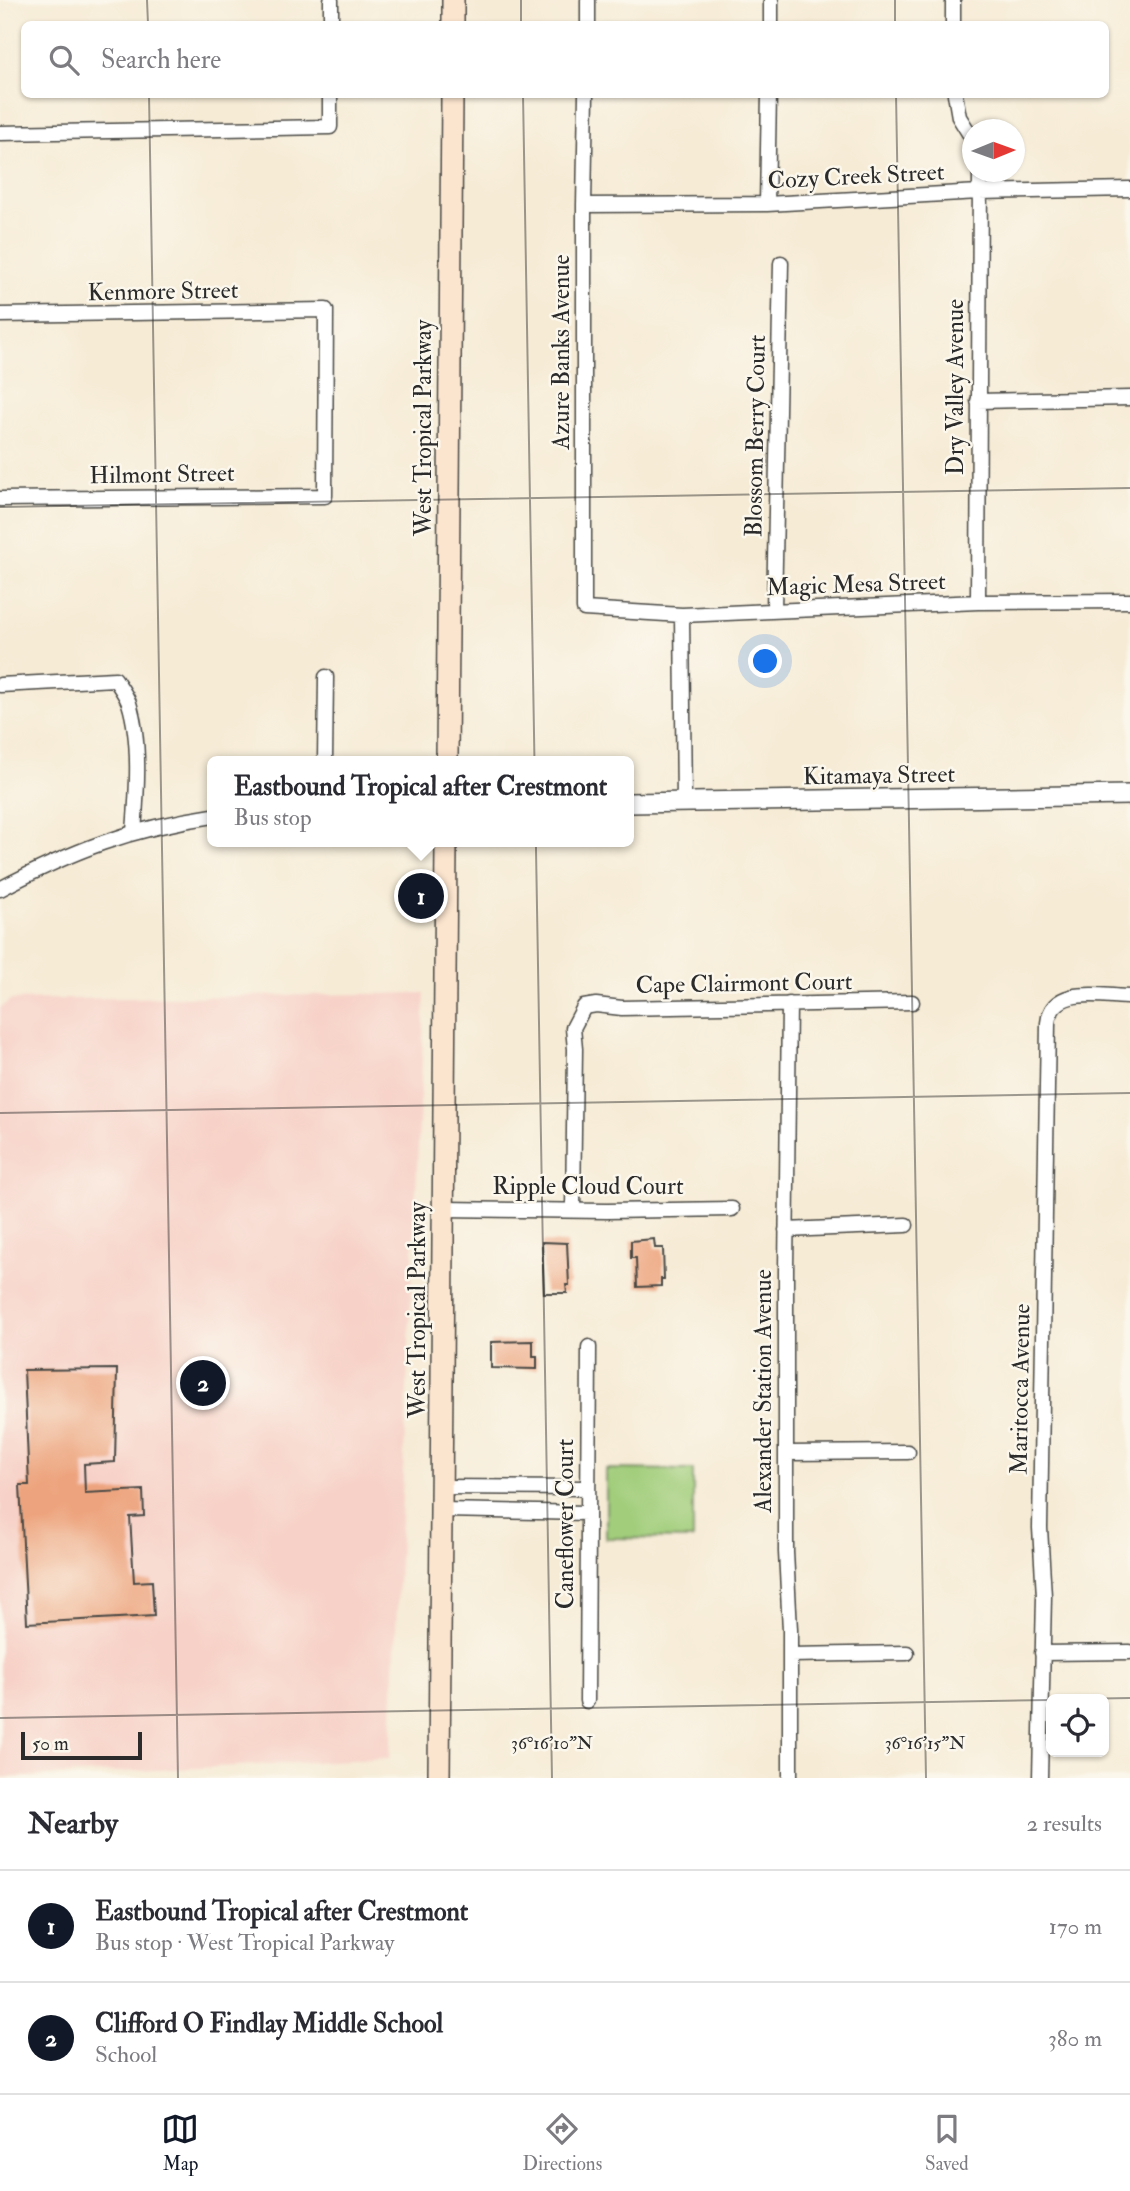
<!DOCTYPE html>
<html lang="en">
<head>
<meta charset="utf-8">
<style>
	:root { --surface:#fff; --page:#f2f2f3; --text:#2b2b33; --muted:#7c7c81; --line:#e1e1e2; --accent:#111827 }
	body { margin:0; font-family:"IM FELL Double Pica",serif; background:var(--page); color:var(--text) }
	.controls { position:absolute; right:21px; bottom:21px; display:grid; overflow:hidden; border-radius:10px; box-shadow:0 2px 5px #0004 }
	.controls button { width:63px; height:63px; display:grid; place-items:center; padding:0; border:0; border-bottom:2px solid var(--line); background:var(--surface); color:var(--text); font:35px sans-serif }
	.compass { position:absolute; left:962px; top:119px; width:63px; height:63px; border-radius:50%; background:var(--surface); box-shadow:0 2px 5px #0004; rotate:89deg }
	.scale { position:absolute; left:21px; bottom:18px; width:121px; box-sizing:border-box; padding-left:7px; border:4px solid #2b2b2b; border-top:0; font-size:19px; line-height:24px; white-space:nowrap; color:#2b2b2b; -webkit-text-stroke:5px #fbf7ec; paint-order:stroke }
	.you { position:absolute; left:766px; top:662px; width:24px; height:24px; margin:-18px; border:5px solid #fff; border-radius:50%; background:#1a73e8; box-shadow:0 0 0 10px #1a73e833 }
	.badge { display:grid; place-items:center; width:46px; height:46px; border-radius:50%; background:var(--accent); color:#fff; font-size:23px; font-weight:700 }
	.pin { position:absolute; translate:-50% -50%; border:4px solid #fff; box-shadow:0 2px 7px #0006 }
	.popup { position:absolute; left:207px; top:756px; width:427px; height:91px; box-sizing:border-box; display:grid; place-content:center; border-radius:10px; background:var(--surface); filter:drop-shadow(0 2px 5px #0005); font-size:23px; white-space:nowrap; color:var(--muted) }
	.popup b { font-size:26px; color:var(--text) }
	.popup::after { content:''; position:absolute; left:50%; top:100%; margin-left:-14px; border:14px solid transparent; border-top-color:var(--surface) }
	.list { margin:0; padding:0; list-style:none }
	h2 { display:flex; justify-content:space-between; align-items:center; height:91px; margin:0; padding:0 28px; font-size:30px }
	h2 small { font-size:23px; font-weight:400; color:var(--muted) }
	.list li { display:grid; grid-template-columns:46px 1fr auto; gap:21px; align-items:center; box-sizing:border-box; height:112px; padding:0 28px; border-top:2px solid var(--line) }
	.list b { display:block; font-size:26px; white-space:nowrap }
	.list p { margin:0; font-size:23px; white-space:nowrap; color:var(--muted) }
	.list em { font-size:23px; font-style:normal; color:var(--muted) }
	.icon { flex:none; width:38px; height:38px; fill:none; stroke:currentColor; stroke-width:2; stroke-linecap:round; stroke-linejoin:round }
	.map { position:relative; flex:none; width:1130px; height:1778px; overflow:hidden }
	.search { position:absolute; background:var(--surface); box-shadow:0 2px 5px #0004; left:21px; right:21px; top:21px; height:77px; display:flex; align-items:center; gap:18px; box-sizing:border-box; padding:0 24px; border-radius:10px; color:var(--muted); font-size:26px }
	.sheet { height:315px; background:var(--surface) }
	nav { display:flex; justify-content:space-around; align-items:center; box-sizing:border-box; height:98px; border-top:2px solid var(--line); background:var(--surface); font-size:19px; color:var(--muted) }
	nav a { display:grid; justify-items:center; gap:4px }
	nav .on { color:var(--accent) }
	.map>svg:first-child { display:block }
	.built { fill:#f7d1c7 }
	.green { fill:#a2ce7b; stroke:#667c53; stroke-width:2 }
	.building { fill:#eda47e }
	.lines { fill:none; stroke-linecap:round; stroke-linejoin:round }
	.minor-casing { stroke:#494844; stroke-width:17 }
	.tertiary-casing { stroke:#494844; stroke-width:22 }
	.secondary-casing { stroke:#494844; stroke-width:24 }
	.minor { stroke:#fff; stroke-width:14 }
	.tertiary { stroke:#fff; stroke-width:19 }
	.secondary { stroke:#fce5cf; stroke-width:21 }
	.ticks { fill:none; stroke:#2b2b2b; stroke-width:2; stroke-opacity:0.45 }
	.labels { text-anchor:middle; stroke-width:5; stroke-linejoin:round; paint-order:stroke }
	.street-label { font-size:24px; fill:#2b2b2b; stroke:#fbf7ec }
	.ticks-label { font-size:18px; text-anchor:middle; fill:#2b2b2b; stroke:#fbf7ec; stroke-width:5; stroke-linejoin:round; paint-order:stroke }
</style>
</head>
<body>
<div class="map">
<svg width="1130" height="1778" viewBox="0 0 1130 1778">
	<rect width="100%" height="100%" fill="#fbf7ec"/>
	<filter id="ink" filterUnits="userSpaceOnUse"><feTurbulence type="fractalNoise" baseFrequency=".0143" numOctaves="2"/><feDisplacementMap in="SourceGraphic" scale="14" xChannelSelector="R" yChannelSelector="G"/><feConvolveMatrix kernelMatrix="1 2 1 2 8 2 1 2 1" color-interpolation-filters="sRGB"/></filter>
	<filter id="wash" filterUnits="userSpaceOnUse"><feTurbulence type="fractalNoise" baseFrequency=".00686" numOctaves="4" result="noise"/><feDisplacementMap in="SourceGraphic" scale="28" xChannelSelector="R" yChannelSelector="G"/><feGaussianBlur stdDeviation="1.57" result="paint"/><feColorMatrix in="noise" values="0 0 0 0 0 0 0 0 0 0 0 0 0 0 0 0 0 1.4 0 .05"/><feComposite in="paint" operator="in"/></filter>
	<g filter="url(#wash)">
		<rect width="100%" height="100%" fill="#f6ebd5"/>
		<path class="built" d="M 425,993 L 390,1758 L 0,1778 L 0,1008 L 10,1000 Z"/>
		<path class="green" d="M 606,1469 L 693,1470 L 693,1539 L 606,1538 Z"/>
		<g id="blocks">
			<path class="building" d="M 654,1239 L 655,1248 L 663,1248 L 664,1279 L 661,1279 L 661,1286 L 637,1287 L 636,1258 L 631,1258 L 631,1241 Z
				M 542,1242 L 567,1243 L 569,1285 L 566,1285 L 567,1293 L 544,1293 Z
				M 533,1341 L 533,1356 L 537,1356 L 537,1369 L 491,1368 L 491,1342 Z
				M 117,1369 L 115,1462 L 84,1464 L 85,1493 L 143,1490 L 144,1516 L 130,1517 L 134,1582 L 152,1581 L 154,1616 L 27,1623 L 20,1485 L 29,1485 L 24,1370 Z"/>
		</g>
	</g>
	<g filter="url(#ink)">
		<use href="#blocks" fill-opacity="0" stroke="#494844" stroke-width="2"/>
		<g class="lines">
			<g class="minor-casing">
				<path id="minor" d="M 953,0 L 953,24
					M 331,24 L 331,0
					M 588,24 L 588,0
					M 771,24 L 771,0
					M 586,94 L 584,205 L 584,609 L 682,615 L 978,602 L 1130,601
					M 955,94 L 959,117 L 972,138
					M 0,133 L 330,127 L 330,94
					M 767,204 L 769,94
					M 584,205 L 767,204 L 979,192 L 1130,189
					M 0,315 L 326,310 L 325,496 L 0,499
					M 978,401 L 1130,398
					M 978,602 L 980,172
					M 774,610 L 781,263
					M 682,615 L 684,803
					M 0,685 L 115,679 C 120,687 126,695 129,703 C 141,741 137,792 134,832
					M 325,761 L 326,677
					M 0,889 C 72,851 131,828 213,816
					M 789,1004 L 786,1271 L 786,1552 L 790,1630 L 790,1778
					M 444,1209 L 607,1211 L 732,1209
					M 573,1210 L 575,1049 L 573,1028 L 584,1007 L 596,1005 L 622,1008 L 912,1002
					M 786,1230 L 906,1225
					M 786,1453 L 908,1452
					M 442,1487 L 588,1488
					M 442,1510 L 587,1513
					M 1042,1653 L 1130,1652
					M 790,1655 L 907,1653
					M 587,1701 L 589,1347
					M 1040,1778 L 1044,1596 L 1040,1528 L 1048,1023 C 1052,984 1103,997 1130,997"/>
			</g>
			<g class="tertiary-casing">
				<path id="tertiary" d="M 629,803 L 1130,795"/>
			</g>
			<g class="secondary-casing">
				<path id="secondary" d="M 453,24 L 453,0
					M 447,761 L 452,94
					M 439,1778 L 446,842"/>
			</g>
			<use href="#minor" class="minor"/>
			<use href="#tertiary" class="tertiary"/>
			<use href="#secondary" class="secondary"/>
		</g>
	</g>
	<path class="ticks" d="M 147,0 L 148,24M 521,0 L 521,24M 895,0 L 895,24M 149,94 L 178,1778M 523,94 L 552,1778M 896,94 L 926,1778M 0,507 L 1130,488M 0,1113 L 1130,1093M 1073,1699 L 1130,1698M 0,1718 L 1051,1700"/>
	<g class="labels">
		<g class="street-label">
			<text transform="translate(856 176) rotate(-3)" y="8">Cozy Creek Street</text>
			<text transform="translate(163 291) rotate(-1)" y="8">Kenmore Street</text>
			<text transform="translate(561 352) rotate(-90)" y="8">Azure Banks Avenue</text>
			<text transform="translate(955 387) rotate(-90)" y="8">Dry Valley Avenue</text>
			<text transform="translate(423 428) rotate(-90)" y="8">West Tropical Parkway</text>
			<text transform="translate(755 436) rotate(-89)" y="8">Blossom Berry Court</text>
			<text transform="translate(162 474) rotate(-1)" y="8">Hilmont Street</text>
			<text transform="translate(856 584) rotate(-2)" y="8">Magic Mesa Street</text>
			<text transform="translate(879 775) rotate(-1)" y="8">Kitamaya Street</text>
			<text transform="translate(744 983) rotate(-1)" y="8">Cape Clairmont Court</text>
			<text x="588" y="1194">Ripple Cloud Court</text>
			<text transform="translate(417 1310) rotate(-90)" y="8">West Tropical Parkway</text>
			<text transform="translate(1020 1389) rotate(-89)" y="8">Maritocca Avenue</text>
			<text transform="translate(763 1391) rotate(-90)" y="8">Alexander Station Avenue</text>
			<text transform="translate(565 1524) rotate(-90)" y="8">Caneflower Court</text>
		</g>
	</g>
	<g class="ticks-label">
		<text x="552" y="1749">36°16'10"N</text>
		<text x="925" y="1749">36°16'15"N</text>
	</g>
</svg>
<div class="controls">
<button><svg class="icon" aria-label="locate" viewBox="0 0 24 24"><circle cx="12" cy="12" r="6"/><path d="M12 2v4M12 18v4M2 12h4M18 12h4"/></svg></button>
</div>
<svg class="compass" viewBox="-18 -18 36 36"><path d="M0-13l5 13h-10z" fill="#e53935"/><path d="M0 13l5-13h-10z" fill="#7c7c81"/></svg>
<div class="scale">50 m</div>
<div class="you"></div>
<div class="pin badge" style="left:421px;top:896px">1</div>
<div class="popup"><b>Eastbound Tropical after Crestmont</b>Bus stop</div>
<div class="pin badge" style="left:203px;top:1383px">2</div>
<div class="search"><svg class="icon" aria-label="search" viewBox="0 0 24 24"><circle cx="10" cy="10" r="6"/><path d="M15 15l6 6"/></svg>Search here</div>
</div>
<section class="sheet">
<h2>Nearby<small>2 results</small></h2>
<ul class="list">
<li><span class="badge">1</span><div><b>Eastbound Tropical after Crestmont</b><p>Bus stop · West Tropical Parkway</p></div><em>170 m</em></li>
<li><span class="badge">2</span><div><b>Clifford O Findlay Middle School</b><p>School</p></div><em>380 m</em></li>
</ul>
</section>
<nav>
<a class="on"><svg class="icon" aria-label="map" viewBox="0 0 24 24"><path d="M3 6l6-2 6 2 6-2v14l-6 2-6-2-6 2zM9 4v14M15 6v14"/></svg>Map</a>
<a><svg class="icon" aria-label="directions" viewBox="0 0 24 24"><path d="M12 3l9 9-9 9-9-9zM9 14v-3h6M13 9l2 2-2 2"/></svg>Directions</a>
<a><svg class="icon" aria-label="saved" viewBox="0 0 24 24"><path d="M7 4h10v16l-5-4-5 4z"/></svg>Saved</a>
</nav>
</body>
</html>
